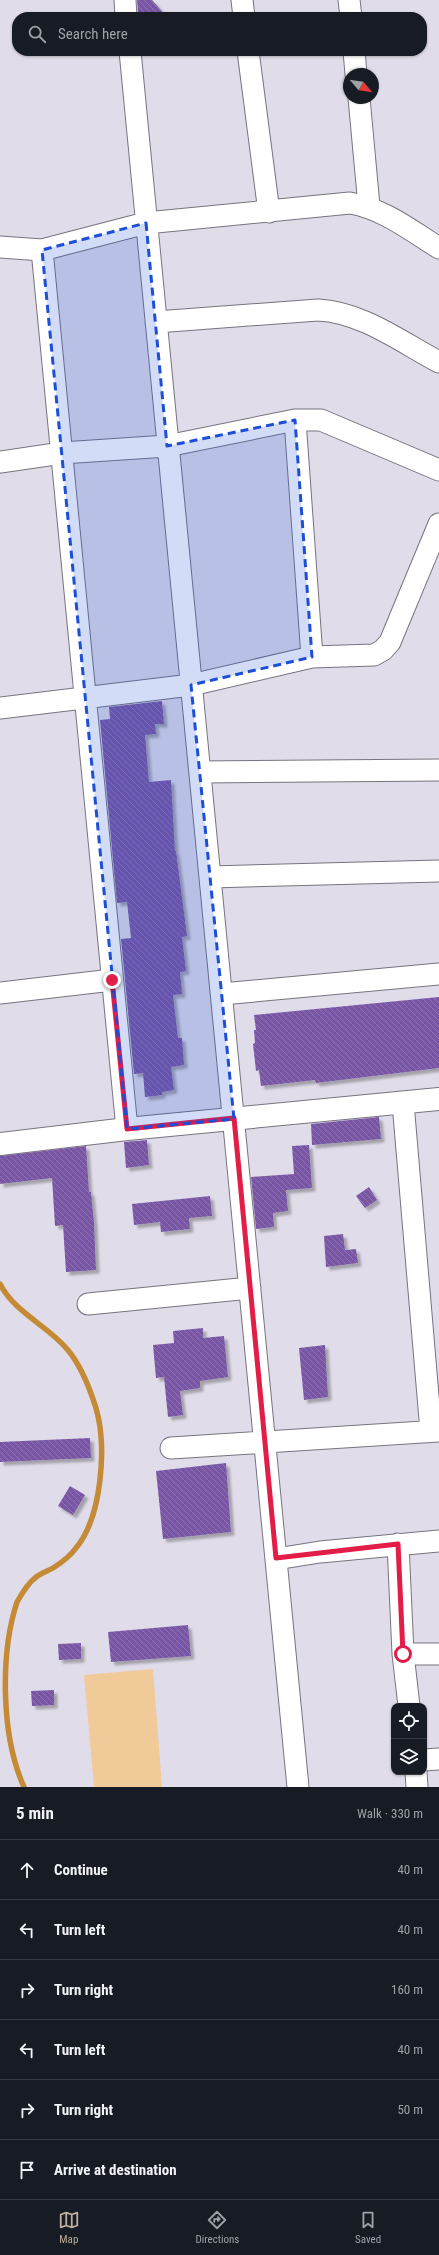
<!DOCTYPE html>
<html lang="en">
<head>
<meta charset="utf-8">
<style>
	:root { --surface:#171b24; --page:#242831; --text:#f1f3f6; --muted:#9ea1a6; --line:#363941; --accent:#bcaf9d }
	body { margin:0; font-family:"Roboto Condensed",sans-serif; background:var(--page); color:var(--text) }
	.controls { position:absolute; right:12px; bottom:12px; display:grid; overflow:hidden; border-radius:8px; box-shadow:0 1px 3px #0004 }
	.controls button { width:36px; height:36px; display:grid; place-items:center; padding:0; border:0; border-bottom:1px solid var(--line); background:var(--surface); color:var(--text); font:20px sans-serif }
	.compass { position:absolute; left:343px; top:68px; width:36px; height:36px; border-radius:50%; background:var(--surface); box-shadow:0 1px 3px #0004; rotate:119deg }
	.stop { position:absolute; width:12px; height:12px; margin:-9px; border:3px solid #e11d48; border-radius:50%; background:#fff }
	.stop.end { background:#e11d48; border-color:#fff; box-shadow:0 1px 4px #0008 }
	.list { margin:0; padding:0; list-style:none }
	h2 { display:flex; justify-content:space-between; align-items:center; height:52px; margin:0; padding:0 16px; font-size:17px }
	h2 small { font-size:13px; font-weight:400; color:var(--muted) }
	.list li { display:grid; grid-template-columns:26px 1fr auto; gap:12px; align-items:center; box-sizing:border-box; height:60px; padding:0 16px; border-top:1px solid var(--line) }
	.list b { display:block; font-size:15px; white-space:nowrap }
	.list em { font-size:13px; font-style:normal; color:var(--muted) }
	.icon { flex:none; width:22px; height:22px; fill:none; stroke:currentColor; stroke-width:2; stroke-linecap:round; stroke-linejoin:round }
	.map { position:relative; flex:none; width:439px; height:1787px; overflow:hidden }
	.search { position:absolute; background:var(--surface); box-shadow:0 1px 3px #0004; left:12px; right:12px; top:12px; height:44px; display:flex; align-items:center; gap:10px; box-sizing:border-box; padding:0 14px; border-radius:16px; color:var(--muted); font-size:15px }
	.sheet { height:412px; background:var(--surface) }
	nav { display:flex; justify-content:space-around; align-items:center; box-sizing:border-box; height:56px; border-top:1px solid var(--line); background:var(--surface); font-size:11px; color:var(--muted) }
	nav a { display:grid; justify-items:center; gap:2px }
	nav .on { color:var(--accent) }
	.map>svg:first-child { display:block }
	.pitch { fill:#f0ca99 }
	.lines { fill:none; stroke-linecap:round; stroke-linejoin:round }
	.stream { stroke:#c48a35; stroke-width:5.5 }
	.building { fill:url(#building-back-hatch); filter:url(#shadow) }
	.minor-casing { stroke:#77737f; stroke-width:23 }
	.tertiary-casing { stroke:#77737f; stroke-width:24 }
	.minor { stroke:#fff; stroke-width:21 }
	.tertiary { stroke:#fff; stroke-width:22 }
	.route { stroke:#e11d48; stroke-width:5 }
	.marked { fill:#1d4ed8; fill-opacity:0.2; stroke:#1d4ed8; stroke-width:3; stroke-dasharray:8 5; stroke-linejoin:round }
</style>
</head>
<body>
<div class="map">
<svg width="439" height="1787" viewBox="0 0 439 1787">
	<defs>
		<pattern id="building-back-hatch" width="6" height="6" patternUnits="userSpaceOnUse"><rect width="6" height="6" fill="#7857a5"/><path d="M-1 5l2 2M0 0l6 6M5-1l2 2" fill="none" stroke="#8d76ad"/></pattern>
		<filter id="shadow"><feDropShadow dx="3.5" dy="3.5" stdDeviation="1" flood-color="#0004"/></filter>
	</defs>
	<rect width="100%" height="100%" fill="#e0dce9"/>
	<path class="pitch" d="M 153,1669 L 162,1787 L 94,1787 L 84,1675 Z"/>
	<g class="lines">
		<path class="stream" d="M 0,1284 C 15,1313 47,1325 67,1349 C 80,1364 90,1389 96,1408 C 107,1446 102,1517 76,1548 C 71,1555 61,1563 53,1568 C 48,1571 40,1573 35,1578 C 28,1583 21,1595 17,1602 C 0,1654 1,1736 24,1787"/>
	</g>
	<path class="building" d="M 137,0 L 152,0 L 167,17 L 142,17 L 138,12 Z
		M 162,701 L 164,724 L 155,724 L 156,734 L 145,735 L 149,782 L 171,780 L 175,851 L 176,851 L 187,936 L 182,937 L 186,971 L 180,972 L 182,994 L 173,995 L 178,1038 L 182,1038 L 184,1065 L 171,1067 L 174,1090 L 162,1092 L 162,1095 L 145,1097 L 143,1073 L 134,1074 L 121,939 L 131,938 L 127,902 L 117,903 L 100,720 L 110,719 L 109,707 Z
		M 439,997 L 439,1068 L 316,1083 L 315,1080 L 261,1086 L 259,1070 L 256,1071 L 253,1044 L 255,1043 L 254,1030 L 256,1030 L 254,1015 Z
		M 379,1117 L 381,1139 L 312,1145 L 311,1124 Z
		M 147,1140 L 149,1165 L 126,1168 L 124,1142 Z
		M 309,1145 L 312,1188 L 286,1190 L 288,1211 L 273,1213 L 274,1227 L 256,1229 L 251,1177 L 294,1174 L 292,1146 Z
		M 86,1146 L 89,1192 L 91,1192 L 94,1223 L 96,1270 L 66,1272 L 63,1225 L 55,1226 L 52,1178 L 0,1184 L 0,1156 Z
		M 369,1187 L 377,1200 L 365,1208 L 356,1196 Z
		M 210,1196 L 212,1216 L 189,1218 L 190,1229 L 161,1232 L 160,1222 L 134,1225 L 132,1204 Z
		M 343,1234 L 345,1250 L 356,1249 L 358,1263 L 326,1267 L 324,1236 Z
		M 203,1328 L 203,1338 L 224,1336 L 228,1377 L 200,1381 L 200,1388 L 180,1391 L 183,1415 L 168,1417 L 164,1377 L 156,1378 L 153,1345 L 174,1343 L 173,1331 Z
		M 325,1345 L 328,1397 L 304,1400 L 299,1348 Z
		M 90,1438 L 91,1458 L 0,1462 L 0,1442 Z
		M 226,1463 L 231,1532 L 163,1539 L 156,1471 Z
		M 70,1486 L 85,1495 L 73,1515 L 58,1506 Z
		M 188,1625 L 191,1656 L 111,1662 L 108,1632 Z
		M 81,1643 L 81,1659 L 59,1660 L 58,1644 Z
		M 54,1690 L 54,1705 L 32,1706 L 31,1691 Z"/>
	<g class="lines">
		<g class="minor-casing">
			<path id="minor" d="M 125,0 L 126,17
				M 242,0 L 244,17
				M 349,0 L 351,17
				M 130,51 L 298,1787
				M 248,51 L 269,212
				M 354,51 L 356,74
				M 359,98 L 369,206
				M 0,247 L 42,250 L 146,223 L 350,203 C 384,209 410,230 439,248
				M 42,250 L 127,1129
				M 156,322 L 318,310 C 362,312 401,342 439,362
				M 295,420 L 312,657
				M 0,462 L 62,453 L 167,446 L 295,420 L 321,420 L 439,470
				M 0,708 L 191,685 L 312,657 L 374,655 L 383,650 L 390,642 L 439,524
				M 200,772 L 439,770
				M 210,877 L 439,871
				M 0,993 L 112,980
				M 222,994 L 439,974
				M 403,1103 L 431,1431
				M 88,1304 L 250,1288
				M 171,1448 L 439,1431
				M 398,1544 L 403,1654 L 409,1706
				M 276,1559 L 320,1552 L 439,1541
				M 403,1654 L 439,1654
				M 424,1760 L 439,1759
				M 416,1772 L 417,1787"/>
		</g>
		<g class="tertiary-casing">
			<path id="tertiary" d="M 0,1144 L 127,1129 L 439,1099"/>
		</g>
		<use href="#minor" class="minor"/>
		<use href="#tertiary" class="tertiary"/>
	</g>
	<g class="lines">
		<path class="route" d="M 112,980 L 127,1129 L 234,1118 L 276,1558 L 398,1544 L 403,1654"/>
	</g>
	<path class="marked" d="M 146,223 L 167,446 L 295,420 L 312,657 L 191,685 L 234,1119 L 127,1129 L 42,250 Z"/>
</svg>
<div class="controls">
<button><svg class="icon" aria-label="locate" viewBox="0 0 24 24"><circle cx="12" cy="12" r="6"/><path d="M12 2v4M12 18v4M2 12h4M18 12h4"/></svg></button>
<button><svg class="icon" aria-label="layers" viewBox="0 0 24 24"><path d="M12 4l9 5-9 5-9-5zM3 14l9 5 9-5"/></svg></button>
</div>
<svg class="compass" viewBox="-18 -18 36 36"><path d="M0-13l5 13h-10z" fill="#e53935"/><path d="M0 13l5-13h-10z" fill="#9ea1a6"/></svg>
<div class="stop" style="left:403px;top:1654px"></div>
<div class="stop end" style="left:112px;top:980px"></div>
<div class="search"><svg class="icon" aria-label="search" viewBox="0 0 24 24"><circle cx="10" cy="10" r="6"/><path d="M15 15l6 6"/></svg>Search here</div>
</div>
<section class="sheet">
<h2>5 min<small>Walk · 330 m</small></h2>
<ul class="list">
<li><svg class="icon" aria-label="ahead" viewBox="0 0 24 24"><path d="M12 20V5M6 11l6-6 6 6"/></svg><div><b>Continue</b></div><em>40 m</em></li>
<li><svg class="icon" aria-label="left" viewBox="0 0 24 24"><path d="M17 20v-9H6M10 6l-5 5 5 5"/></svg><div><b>Turn left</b></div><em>40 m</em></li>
<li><svg class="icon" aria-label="right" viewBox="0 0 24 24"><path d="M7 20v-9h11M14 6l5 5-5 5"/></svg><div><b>Turn right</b></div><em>160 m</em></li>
<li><svg class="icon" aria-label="left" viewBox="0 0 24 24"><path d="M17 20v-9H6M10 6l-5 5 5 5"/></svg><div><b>Turn left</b></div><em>40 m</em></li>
<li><svg class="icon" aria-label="right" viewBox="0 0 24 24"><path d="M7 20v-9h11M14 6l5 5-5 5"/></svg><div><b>Turn right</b></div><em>50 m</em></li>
<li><svg class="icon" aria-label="arrive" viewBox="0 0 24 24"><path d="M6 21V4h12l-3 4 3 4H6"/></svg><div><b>Arrive at destination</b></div></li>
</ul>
</section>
<nav>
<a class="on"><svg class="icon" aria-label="map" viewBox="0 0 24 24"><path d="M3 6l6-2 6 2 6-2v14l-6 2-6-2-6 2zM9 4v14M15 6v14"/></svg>Map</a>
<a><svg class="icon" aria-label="directions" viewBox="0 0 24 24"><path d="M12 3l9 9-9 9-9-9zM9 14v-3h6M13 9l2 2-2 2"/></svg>Directions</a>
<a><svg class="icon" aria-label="saved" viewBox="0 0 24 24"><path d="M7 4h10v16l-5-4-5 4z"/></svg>Saved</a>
</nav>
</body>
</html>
